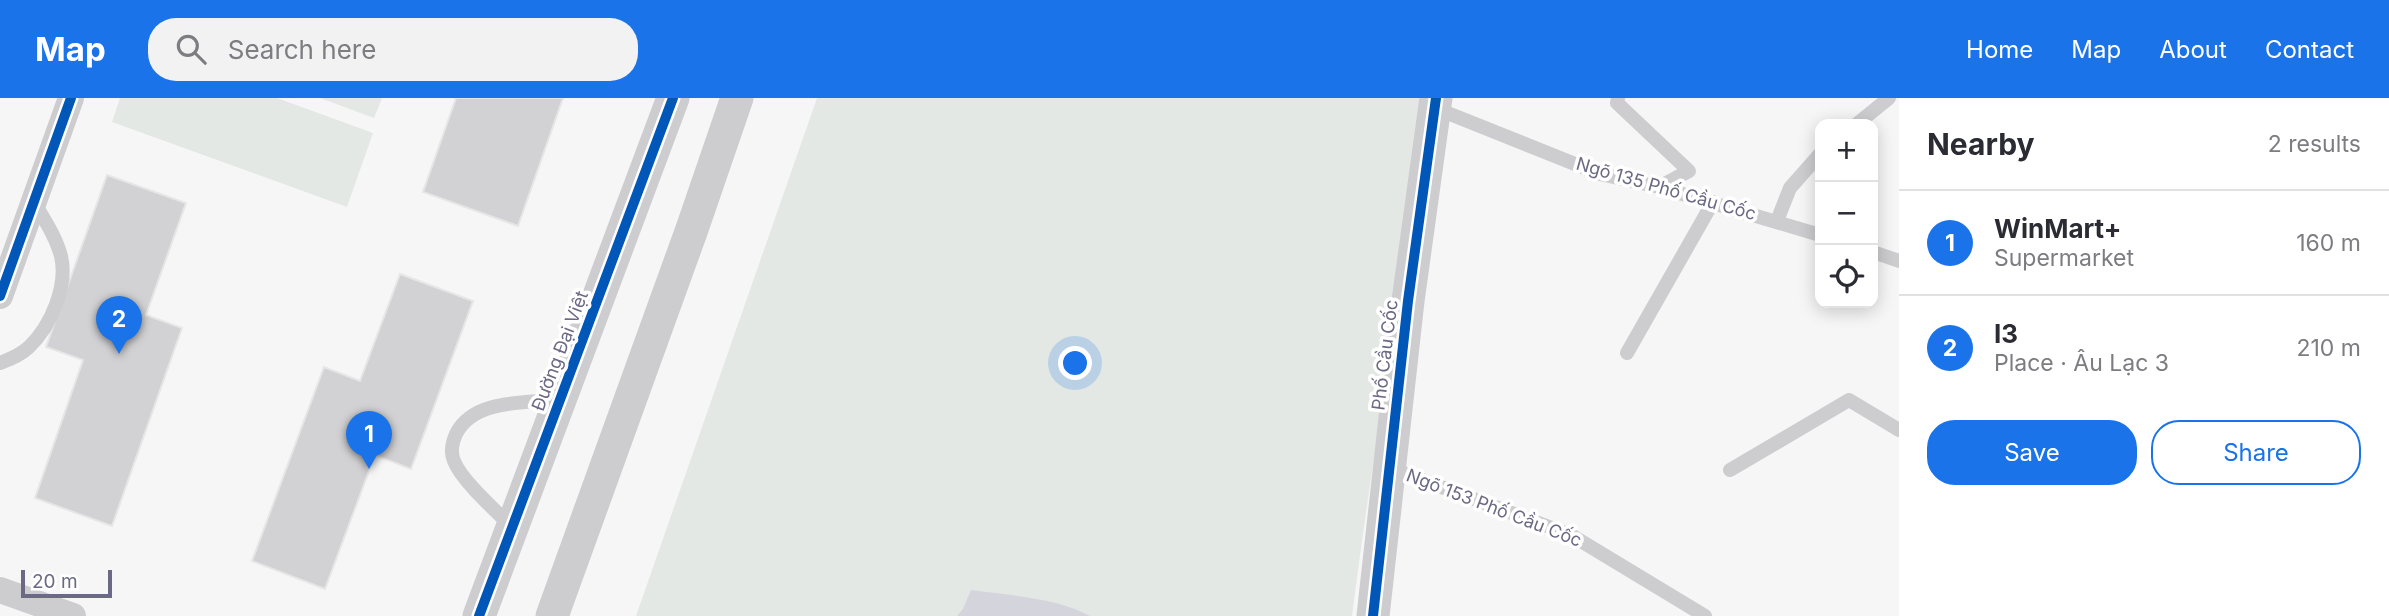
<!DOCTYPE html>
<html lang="en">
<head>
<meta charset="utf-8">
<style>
	:root { --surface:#fff; --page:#f2f2f3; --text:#2b2b33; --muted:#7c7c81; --line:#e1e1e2; --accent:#1a73e8 }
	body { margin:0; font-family:Inter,sans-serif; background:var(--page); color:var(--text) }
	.controls { position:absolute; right:21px; top:21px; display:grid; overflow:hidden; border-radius:14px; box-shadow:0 4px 18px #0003 }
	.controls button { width:63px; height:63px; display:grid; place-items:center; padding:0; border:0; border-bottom:2px solid var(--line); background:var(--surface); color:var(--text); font:35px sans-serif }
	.scale { position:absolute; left:21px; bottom:18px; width:91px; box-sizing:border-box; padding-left:7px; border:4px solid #6b6983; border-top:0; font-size:19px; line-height:24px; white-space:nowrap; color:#6b6983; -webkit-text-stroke:5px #fff; paint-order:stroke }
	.you { position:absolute; left:1076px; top:266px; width:24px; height:24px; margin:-18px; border:5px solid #fff; border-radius:50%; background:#1a73e8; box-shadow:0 0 0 10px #1a73e833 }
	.badge { display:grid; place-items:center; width:46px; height:46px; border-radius:50%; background:var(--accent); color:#fff; font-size:23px; font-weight:700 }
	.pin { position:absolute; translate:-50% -58px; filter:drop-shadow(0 2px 4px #0008) }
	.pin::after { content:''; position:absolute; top:37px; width:24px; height:21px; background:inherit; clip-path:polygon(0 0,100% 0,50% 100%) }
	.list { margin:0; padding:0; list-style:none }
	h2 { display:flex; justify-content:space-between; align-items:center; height:91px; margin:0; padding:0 28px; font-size:30px }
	h2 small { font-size:23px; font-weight:400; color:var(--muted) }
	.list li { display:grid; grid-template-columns:46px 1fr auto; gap:21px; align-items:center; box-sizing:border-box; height:105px; padding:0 28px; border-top:2px solid var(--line) }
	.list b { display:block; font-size:26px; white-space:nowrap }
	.list p { margin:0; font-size:23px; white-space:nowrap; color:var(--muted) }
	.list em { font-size:23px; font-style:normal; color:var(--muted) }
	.actions { display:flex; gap:14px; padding:21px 28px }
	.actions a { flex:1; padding:16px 0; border:2px solid var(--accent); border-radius:28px; text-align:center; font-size:24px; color:var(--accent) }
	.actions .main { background:var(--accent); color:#fff }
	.icon { flex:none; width:38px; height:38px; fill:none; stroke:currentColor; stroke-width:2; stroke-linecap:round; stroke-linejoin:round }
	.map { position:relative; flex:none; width:1899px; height:518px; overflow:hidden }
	header { display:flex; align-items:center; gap:42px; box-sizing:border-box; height:98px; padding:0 35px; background:var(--accent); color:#fff }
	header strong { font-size:33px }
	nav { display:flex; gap:38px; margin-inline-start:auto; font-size:24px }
	.search { width:490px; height:63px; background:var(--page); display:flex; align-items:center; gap:18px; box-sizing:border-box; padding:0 24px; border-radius:28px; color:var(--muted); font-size:26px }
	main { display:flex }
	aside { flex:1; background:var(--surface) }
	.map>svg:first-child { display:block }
	.green { fill:#e3e8e4 }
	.water { fill:#d4d4dc }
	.building { fill:#d2d2d4; stroke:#e6e6e6; stroke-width:2 }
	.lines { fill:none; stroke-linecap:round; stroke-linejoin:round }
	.service { stroke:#cdcccf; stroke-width:14 }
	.minor { stroke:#cdcccf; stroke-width:26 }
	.tertiary { stroke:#cdcccf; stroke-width:33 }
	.cycleway-casing { stroke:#fff; stroke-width:15 }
	.cycleway { stroke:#0057b8; stroke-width:10 }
	.labels { text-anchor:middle; stroke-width:7; stroke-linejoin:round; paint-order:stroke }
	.street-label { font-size:18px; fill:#6b6983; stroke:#fff }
</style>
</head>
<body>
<header>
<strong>Map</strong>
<div class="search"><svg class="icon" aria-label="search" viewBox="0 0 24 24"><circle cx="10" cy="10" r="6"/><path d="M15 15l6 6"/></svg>Search here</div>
<nav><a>Home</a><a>Map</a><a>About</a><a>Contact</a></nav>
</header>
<main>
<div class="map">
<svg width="1899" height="518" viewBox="0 0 1899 518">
	<rect width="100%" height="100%" fill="#f6f6f6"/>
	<path class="green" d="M 120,0 L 277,0 L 373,35 L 347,109 L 112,24 Z
		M 320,0 L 382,0 L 374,20 Z
		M 817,0 L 1435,0 C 1404,172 1374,344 1352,518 L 636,518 Z"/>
	<path class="water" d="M 971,492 C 1007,497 1059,500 1090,518 L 957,518 L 963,511 Z"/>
	<path class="building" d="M 456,0 L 563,0 L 518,128 L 423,94 Z
		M 107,77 L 186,105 L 146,217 L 182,230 L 112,428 L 35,400 L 83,262 L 46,249 Z
		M 400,176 L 473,203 L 411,371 L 375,357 L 325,491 L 252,463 L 324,269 L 360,283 Z"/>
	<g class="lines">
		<path class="service" d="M 1618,0 L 1617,5 L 1689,73 L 1659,89
			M 1435,10 L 1600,76 L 1659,89 L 1820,137
			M 1857,26 L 1889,0
			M 1777,123 L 1790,90 L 1820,56
			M 1873,154 L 1899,163
			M 1627,255 L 1713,104
			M 0,265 C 10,261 21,257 29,249 C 51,228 68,188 61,158 C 56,139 44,121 34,104
			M 1390,370 L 1571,437 L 1705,518
			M 1730,372 L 1849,302 L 1899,332
			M 511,428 C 495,412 462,383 454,363 C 450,354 452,345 456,336 C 473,301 525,305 559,302"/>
		<path class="minor" d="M 0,198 L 71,0
			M 0,492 L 73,518"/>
		<path class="tertiary" d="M 479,518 L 673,0
			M 552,518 L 692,131 L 737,0
			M 1373,518 L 1408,203 L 1436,0"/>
		<g class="cycleway-casing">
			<path id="cycleway" d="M 0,198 L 71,0
				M 479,518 L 673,0
				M 1373,518 L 1408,203 L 1436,0"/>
		</g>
		<use href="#cycleway" class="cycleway"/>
	</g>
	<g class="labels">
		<g class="street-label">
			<text transform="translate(1666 91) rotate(16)" y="6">Ngõ 135 Phố Cầu Cốc</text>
			<text transform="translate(560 253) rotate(-69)" y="6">Đường Đại Việt</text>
			<text transform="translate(1385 257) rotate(-83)" y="6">Phố Cầu Cốc</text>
			<text transform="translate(1494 410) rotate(21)" y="6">Ngõ 153 Phố Cầu Cốc</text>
		</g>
	</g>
</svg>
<div class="controls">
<button>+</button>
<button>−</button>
<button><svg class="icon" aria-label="locate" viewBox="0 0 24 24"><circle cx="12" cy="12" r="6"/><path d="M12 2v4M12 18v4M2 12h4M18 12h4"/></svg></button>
</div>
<div class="scale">20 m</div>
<div class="you"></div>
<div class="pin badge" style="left:369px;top:371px">1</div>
<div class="pin badge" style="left:119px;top:256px">2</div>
</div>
<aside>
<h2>Nearby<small>2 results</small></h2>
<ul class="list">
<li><span class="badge">1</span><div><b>WinMart+</b><p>Supermarket</p></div><em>160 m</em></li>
<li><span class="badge">2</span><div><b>I3</b><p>Place · Âu Lạc 3</p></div><em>210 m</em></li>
</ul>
<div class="actions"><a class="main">Save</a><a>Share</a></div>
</aside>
</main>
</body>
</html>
